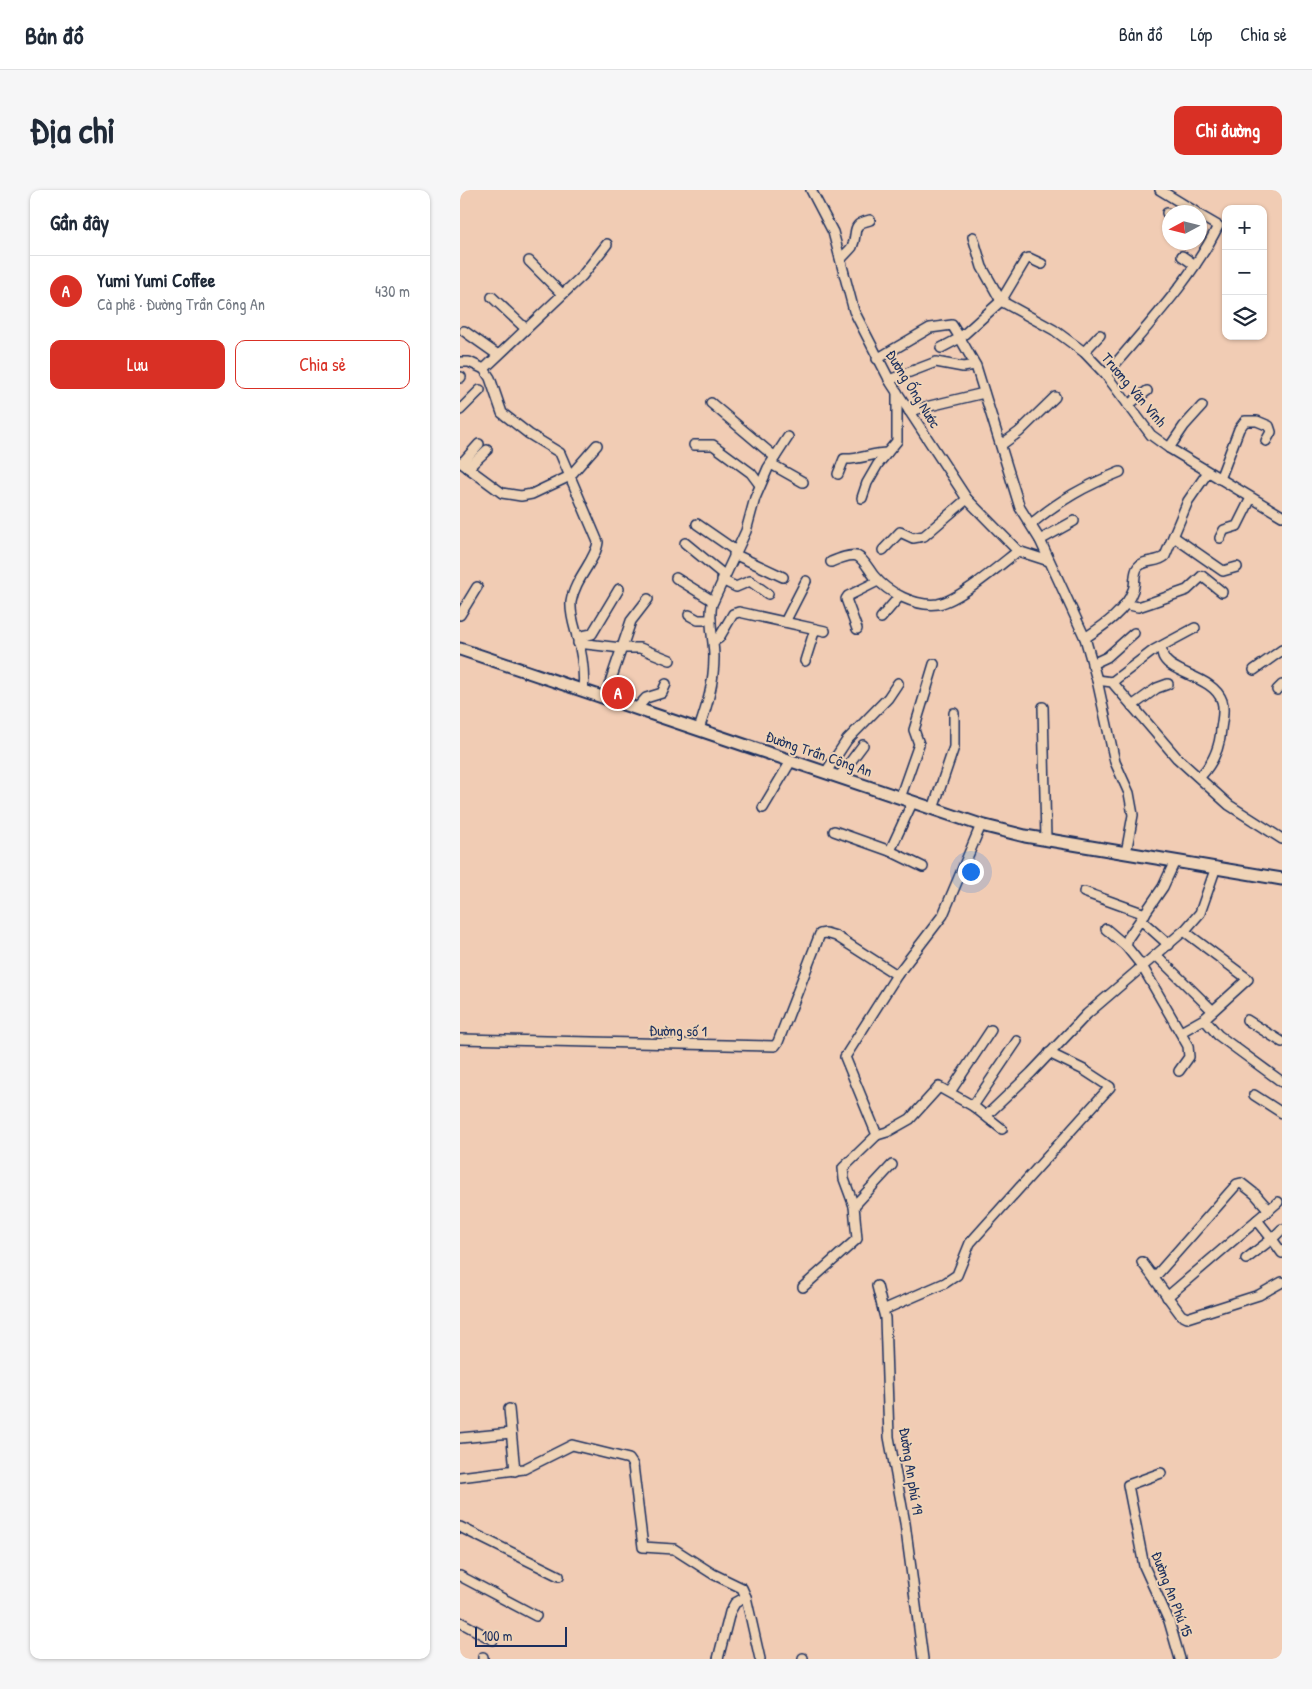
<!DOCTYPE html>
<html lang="vi">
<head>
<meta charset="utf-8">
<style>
  :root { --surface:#fff; --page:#f6f6f7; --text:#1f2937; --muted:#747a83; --line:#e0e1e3; --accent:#d93025 }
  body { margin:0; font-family:"Patrick Hand",sans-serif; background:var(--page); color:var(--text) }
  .controls { position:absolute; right:15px; top:15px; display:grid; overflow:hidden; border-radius:10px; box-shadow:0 1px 4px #0004 }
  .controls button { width:45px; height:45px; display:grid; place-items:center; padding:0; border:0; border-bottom:1px solid var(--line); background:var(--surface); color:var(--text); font:25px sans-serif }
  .compass { position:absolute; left:702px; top:15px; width:45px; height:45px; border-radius:50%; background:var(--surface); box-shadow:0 1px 4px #0004; rotate:263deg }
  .scale { position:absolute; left:15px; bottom:12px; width:92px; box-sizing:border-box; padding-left:5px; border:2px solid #1b2f5e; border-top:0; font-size:14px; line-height:18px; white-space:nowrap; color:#1b2f5e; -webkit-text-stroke:4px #efd3b6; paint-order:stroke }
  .you { position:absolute; left:510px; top:681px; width:18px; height:18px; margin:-12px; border:4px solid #fff; border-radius:50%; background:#1a73e8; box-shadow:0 0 0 8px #1a73e833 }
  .badge { display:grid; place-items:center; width:32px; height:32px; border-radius:50%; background:var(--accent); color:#fff; font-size:16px; font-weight:700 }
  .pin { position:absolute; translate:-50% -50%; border:2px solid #fff; box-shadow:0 1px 5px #0006 }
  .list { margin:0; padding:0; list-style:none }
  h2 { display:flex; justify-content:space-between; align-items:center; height:65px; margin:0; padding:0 20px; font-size:21px }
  h2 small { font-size:16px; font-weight:400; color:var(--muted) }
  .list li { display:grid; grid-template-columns:32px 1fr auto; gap:15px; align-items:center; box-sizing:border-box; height:70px; padding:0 20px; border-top:1px solid var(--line) }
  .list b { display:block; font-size:19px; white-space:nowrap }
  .list p { margin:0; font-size:16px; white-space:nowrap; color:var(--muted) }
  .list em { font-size:16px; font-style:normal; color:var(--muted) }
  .actions { display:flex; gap:10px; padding:15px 20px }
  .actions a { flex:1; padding:11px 0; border:1px solid var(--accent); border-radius:10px; text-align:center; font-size:18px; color:var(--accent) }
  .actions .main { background:var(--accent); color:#fff }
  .icon { flex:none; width:28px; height:28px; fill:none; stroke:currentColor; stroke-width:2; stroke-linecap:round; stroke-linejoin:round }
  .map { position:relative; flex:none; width:822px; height:1469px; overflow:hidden; border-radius:10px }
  header { display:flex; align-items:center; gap:30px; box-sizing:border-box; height:70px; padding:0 25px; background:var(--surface); border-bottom:1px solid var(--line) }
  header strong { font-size:24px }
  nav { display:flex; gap:28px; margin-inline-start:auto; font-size:18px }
  .intro { display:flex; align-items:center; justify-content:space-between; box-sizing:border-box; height:120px; padding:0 30px }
  h1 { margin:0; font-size:35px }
  .button { padding:12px 22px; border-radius:10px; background:var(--accent); color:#fff; font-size:18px; font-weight:700 }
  main { display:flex; gap:30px; padding:0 30px }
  aside { flex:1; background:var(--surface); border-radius:10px; box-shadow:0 1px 4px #0004 }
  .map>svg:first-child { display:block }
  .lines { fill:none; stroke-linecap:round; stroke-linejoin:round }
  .minor-casing { stroke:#1b2f5e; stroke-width:12 }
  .major-casing { stroke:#1b2f5e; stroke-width:15 }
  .minor { stroke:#efd3b6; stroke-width:9 }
  .major { stroke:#efd3b6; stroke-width:11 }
  .labels { text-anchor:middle; stroke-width:4; stroke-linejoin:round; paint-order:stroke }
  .street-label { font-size:15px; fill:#1b2f5e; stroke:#efd3b6 }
</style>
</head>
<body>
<header>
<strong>Bản đồ</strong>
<nav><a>Bản đồ</a><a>Lớp</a><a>Chia sẻ</a></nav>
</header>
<div class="intro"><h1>Địa chỉ</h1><a class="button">Chỉ đường</a></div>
<main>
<aside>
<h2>Gần đây<small></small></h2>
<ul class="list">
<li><span class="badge">A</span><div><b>Yumi Yumi Coffee</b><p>Cà phê · Đường Trần Công An</p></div><em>430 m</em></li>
</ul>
<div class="actions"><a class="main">Lưu</a><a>Chia sẻ</a></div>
</aside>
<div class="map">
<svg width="822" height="1469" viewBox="0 0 822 1469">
  <rect width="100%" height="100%" fill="#f1ccb4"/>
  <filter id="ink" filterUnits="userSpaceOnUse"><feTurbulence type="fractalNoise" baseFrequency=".02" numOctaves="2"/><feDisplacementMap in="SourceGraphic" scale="10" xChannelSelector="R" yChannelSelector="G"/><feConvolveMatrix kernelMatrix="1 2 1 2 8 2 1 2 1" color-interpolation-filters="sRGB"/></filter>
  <g filter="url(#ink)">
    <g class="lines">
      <defs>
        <g id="minor">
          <polyline points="351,0 373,42 394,121 431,193 507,309 558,361 589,371"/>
          <polyline points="700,0 736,22"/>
          <polyline points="707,23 709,25"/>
          <polyline points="513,47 522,77 541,111 594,140 624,162 646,185 691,245 709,258 822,326"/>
          <polyline points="722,66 735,75"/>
          <path d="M381 69C384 65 389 61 392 57 399 42 389 35 410 30"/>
          <polyline points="69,71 102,104"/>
          <polyline points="582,74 569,68 566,69 541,111 500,148 516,176 560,318 580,350 625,448 637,490 655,572 669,603 673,625 666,663"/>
          <polyline points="32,107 66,139"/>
          <polyline points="4,141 38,165"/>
          <polyline points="624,162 640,145"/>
          <polyline points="417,169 470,138 492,135 500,148 481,158"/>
          <path d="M0 172H9L24 179 30 188 42 223 69 244 100 263 138 352C136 370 115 388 111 412 110 424 114 435 117 446 122 464 125 481 123 500"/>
          <polyline points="24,179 122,86 147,54"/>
          <path d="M646 185C685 138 731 91 758 36L739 25"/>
          <polyline points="0,188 1,187"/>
          <polyline points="429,190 476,172 503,177 515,175"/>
          <polyline points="251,213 315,267"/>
          <polyline points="668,215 687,201"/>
          <polyline points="0,220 20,200"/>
          <polyline points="449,221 524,203"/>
          <polyline points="234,255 253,255 291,283 300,295"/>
          <polyline points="541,255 559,242 595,207"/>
          <polyline points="709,258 724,236 742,216"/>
          <polyline points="0,272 42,303 61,306 72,304 110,286 137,255"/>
          <polyline points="2,273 19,254"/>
          <polyline points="311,274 343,292"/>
          <polyline points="8,278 27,260"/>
          <path d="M378 284 384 269C399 270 412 263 427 263"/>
          <polyline points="760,289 779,239 785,231 797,231 809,236 811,242 806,251"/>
          <polyline points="402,308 407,293 418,274 437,251 437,202"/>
          <polyline points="237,334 276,361"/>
          <path d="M571 334C600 310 625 296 660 282"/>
          <polyline points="714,347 763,381 777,377"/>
          <polyline points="760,348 764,340 777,336 791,308"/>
          <polyline points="580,350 614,331"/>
          <polyline points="225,353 264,385"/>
          <polyline points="423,360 440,342 453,348 464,346 507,309"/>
          <polyline points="274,364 323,387"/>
          <path d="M371 372C378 369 389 364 397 366 404 369 409 380 414 386 428 403 456 417 478 414 500 410 540 375 558 361"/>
          <polyline points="216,388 253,411"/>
          <polyline points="262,390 276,397 290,391 308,404"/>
          <polyline points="665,414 678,417 690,413 727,400 742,386 762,402"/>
          <polyline points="0,425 17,397"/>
          <polyline points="229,425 238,430 251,430"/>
          <polyline points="421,428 438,408"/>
          <polyline points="325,432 346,391"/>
          <polyline points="397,439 386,409 388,406 418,391"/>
          <polyline points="117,447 132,444 159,399"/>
          <path d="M625 448C643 436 666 421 673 400 676 393 673 383 678 377 684 369 698 373 705 366L728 311 748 282"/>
          <polyline points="254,451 259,448 273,424 279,422 365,441"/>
          <polyline points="118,453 161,458 180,458 210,470"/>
          <path d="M701 457C702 460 702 465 704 468 713 484 754 487 762 511 765 520 762 530 761 539 760 558 753 573 740 587"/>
          <polyline points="345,471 355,439"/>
          <polyline points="632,474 647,467 674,443"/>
          <polyline points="794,480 822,460"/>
          <polyline points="637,490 652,492 717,568 769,615 822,649"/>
          <polyline points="652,492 694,460 735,438"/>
          <polyline points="817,500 822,495"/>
          <polyline points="145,507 171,431 188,409"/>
          <polyline points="672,516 697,498 708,494"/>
          <polyline points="583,517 586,650"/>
          <polyline points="177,518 186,508 202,503 206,494"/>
          <path d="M239 539C247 516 254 493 254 467 254 450 248 431 252 414L286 341 295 308 308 278 328 247"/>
          <polyline points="366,582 387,550 428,508 438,493"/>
          <polyline points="379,587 403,555"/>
          <polyline points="440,608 459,554 454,540 474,474"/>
          <polyline points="303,618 331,571"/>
          <polyline points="473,619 494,557 494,523"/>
          <polyline points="374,641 430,661 452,613"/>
          <polyline points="430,661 463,677"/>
          <polyline points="715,671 703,697 668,748 666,756 682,776 728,856 729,867 719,881"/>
          <polyline points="624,702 685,724"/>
          <polyline points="681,730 709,755"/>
          <polyline points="646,739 666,756"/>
          <polyline points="697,766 752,820"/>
          <polyline points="744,829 758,845 822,892"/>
          <polyline points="787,830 822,852"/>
          <polyline points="721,842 744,829 788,789 724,741"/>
          <polyline points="0,849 315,856 318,852 360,744 366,743 376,746 437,785 483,725 521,635"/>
          <polyline points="490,902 531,840"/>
          <polyline points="794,905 822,923"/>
          <polyline points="513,916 542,939"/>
          <polyline points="527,925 571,883 627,824 726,739 740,723 756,677"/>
          <polyline points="417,945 427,942 450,929 479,897 513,916 557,851"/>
          <polyline points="394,1016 432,975"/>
          <polyline points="822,1039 812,1049 822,1063"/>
          <polyline points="786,1069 812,1049 797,1030"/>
          <polyline points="682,1072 721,1125 727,1128 799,1105 822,1092"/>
          <polyline points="694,1088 777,994 781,993 795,1004 809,1020"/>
          <polyline points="417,1096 425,1128 429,1247 445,1333 463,1469"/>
          <polyline points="343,1097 397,1049 394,1016 384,989 383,978 417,945 385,867 437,785"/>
          <polyline points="707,1107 818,1012"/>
          <polyline points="423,1120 485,1093 497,1085 510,1053 650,897 624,880 589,863"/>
          <polyline points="49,1219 55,1281"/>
          <polyline points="0,1248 51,1243"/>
          <polyline points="701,1283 668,1295 684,1376 709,1431 720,1469"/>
          <polyline points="0,1287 64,1279 112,1255 169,1269 173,1275 183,1357 214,1359 253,1384 282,1398 286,1407 300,1469"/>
          <polyline points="0,1337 99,1386"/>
          <polyline points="0,1386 76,1426"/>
          <polyline points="0,1432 33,1450"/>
          <polyline points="343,1468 343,1469"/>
          <polyline points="23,1469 23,1467"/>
          <polyline points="258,1469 270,1422 275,1413 286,1407"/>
        </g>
        <polyline id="major" points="0,459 521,635 565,646 822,689"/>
      </defs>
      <!-- minor casing -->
      <use href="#minor" class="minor-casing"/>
      <!-- major casing -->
      <use href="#major" class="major-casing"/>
      <!-- minor -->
      <use href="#minor" class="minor"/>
      <!-- major -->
      <use href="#major" class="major"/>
    </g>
  </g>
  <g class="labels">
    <!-- street labels -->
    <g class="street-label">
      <text transform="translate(453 199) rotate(58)" y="5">Đường Ống Nước</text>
      <text transform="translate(674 200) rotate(50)" y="5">Trương Văn Vĩnh</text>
      <text transform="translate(359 564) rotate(19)" y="5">Đường Trần Công An</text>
      <text transform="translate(218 841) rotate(1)" y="5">Đường số 1</text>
      <text transform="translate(451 1281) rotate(81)" y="5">Đường An phú 19</text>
      <text transform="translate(712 1404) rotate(69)" y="5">Đường An Phú 15</text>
    </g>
  </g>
</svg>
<div class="controls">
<button>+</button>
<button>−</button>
<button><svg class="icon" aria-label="layers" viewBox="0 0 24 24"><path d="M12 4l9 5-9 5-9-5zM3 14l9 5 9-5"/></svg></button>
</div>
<svg class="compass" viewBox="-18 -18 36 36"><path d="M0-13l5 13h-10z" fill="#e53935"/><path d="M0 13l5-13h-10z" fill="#747a83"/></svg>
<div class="scale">100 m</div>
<div class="you"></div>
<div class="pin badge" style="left:158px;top:503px">A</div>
</div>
</main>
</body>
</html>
